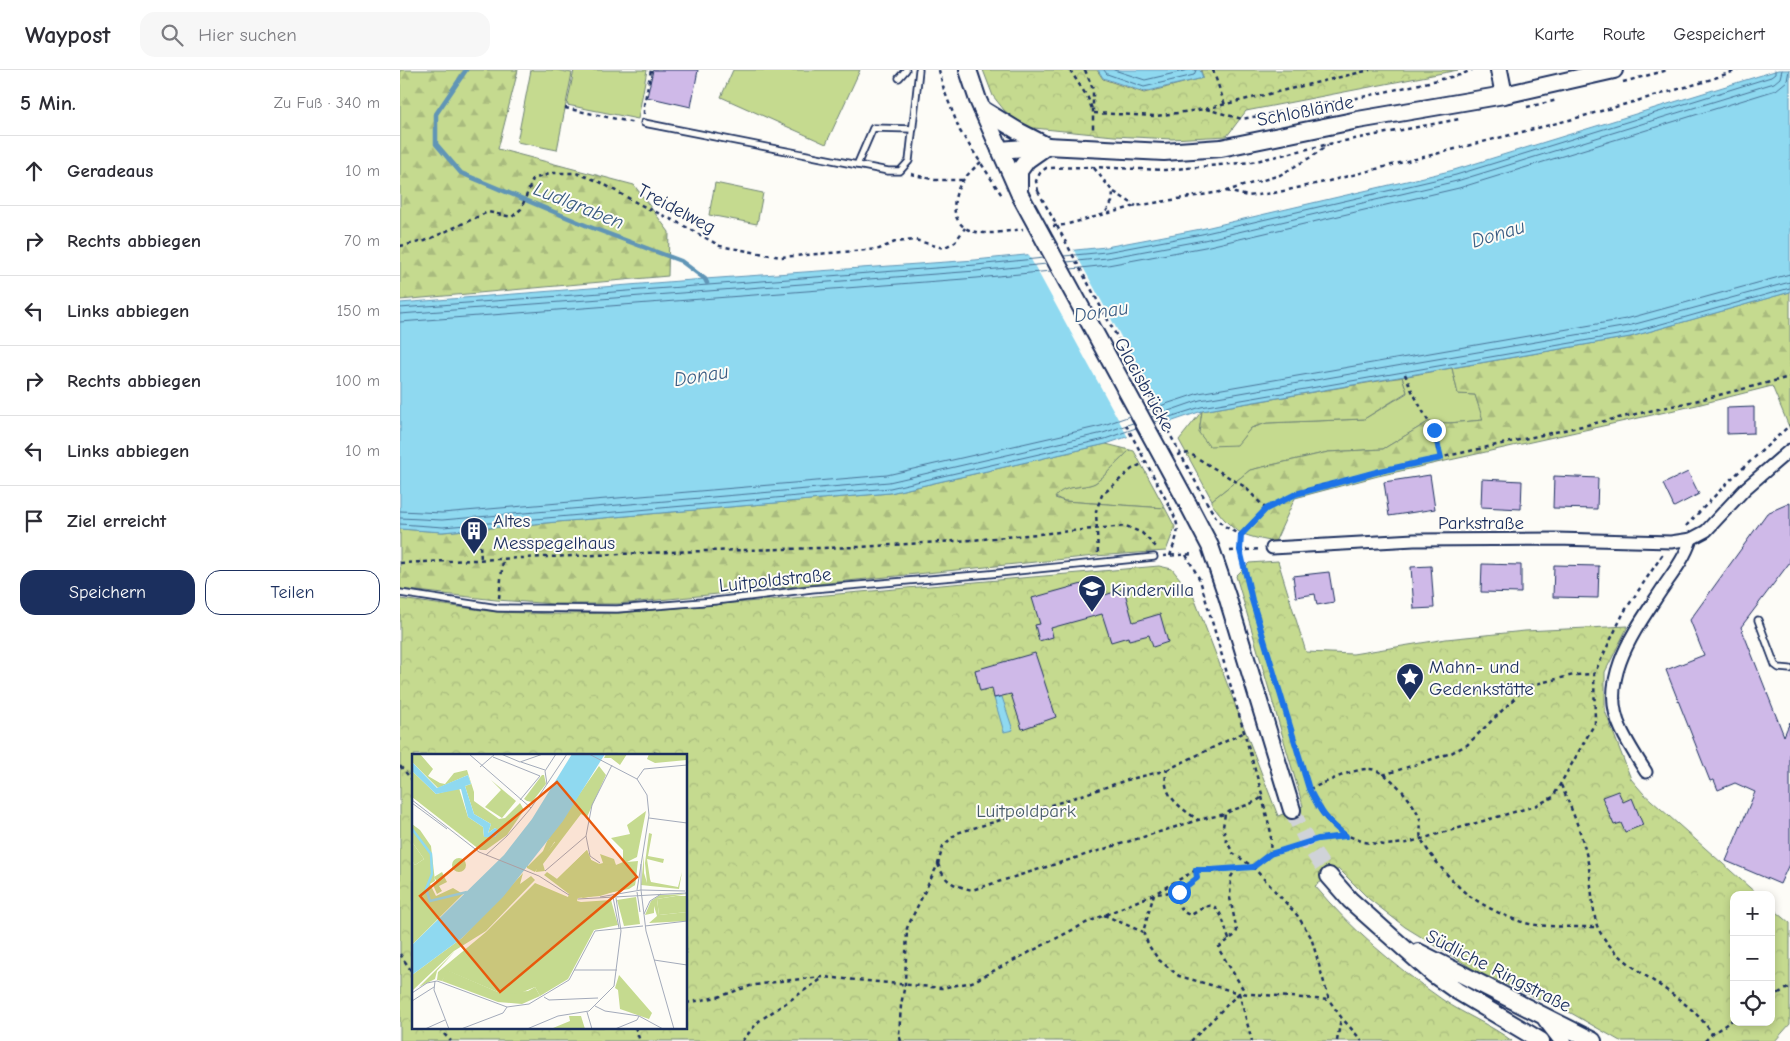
<!DOCTYPE html>
<html lang="de">
<head>
<meta charset="utf-8">
<style>
  :root { --surface:#fff; --page:#f7f7f7; --text:#2b2b33; --muted:#7c7c81; --line:#e1e1e2; --accent:#1b2f5e }
  body { margin:0; font-family:"Comic Neue",sans-serif; background:var(--page); color:var(--text) }
  .controls { position:absolute; right:15px; bottom:15px; display:grid; overflow:hidden; border-radius:10px; box-shadow:0 2px 8px #0003 }
  .controls button { width:45px; height:45px; display:grid; place-items:center; padding:0; border:0; border-bottom:1px solid var(--line); background:var(--surface); color:var(--text); font:25px sans-serif }
  .stop { position:absolute; width:15px; height:15px; margin:-11px; border:4px solid #1a73e8; border-radius:50%; background:#fff }
  .stop.end { background:#1a73e8; border-color:#fff; box-shadow:0 1px 5px #0008 }
  .list { margin:0; padding:0; list-style:none }
  h2 { display:flex; justify-content:space-between; align-items:center; height:65px; margin:0; padding:0 20px; font-size:21px }
  h2 small { font-size:16px; font-weight:400; color:var(--muted) }
  .list li { display:grid; grid-template-columns:32px 1fr auto; gap:15px; align-items:center; box-sizing:border-box; height:70px; padding:0 20px; border-top:1px solid var(--line) }
  .list b { display:block; font-size:19px; white-space:nowrap }
  .list em { font-size:16px; font-style:normal; color:var(--muted) }
  .actions { display:flex; gap:10px; padding:15px 20px }
  .actions a { flex:1; padding:11px 0; border:1px solid var(--accent); border-radius:15px; text-align:center; font-size:18px; color:var(--accent) }
  .actions .main { background:var(--accent); color:#fff }
  .icon { flex:none; width:28px; height:28px; fill:none; stroke:currentColor; stroke-width:2; stroke-linecap:round; stroke-linejoin:round }
  .map { position:relative; flex:none; width:1390px; height:971px; overflow:hidden }
  header { display:flex; align-items:center; gap:30px; box-sizing:border-box; height:70px; padding:0 25px; background:var(--surface); border-bottom:1px solid var(--line) }
  header strong { font-size:24px }
  nav { display:flex; gap:28px; margin-inline-start:auto; font-size:18px }
  .search { width:350px; height:45px; background:var(--page); display:flex; align-items:center; gap:12px; box-sizing:border-box; padding:0 18px; border-radius:15px; color:var(--muted); font-size:19px }
  main { display:flex }
  aside { flex:1; background:var(--surface) }
  .map>svg:first-child { display:block }
  .green { fill:#c5da8f; stroke:#708476 }
  .forest { fill:url(#forest-firs); stroke:#708476 }
  .park { fill:url(#park-crowns); stroke:#708476; fill-rule:evenodd }
  .water { fill:#8fd9f0; stroke:#6195b6 }
  .pier { fill:#fdfcf7 }
  .lines { fill:none; stroke-linecap:round; stroke-linejoin:round }
  .shore { stroke:#497398; stroke-width:1 }
  .stream { stroke:#6195b6; stroke-width:4.5 }
  .building { fill:#cfb9e8; stroke:#1b2f5e }
  .secondary-tunnel { stroke:#d0d3d8; stroke-width:16; stroke-dasharray:16 8; stroke-linecap:butt }
  .lane-casing { stroke:#1b2f5e; stroke-width:9 }
  .street-casing { stroke:#1b2f5e; stroke-width:15 }
  .secondary-casing { stroke:#1b2f5e; stroke-width:20 }
  .path { stroke:#1b2f5e; stroke-width:2.5; stroke-dasharray:4 4; stroke-linecap:butt }
  .lane { stroke:#fdfcf7; stroke-width:5.5 }
  .street { stroke:#fdfcf7; stroke-width:11 }
  .secondary { stroke:#fdfcf7; stroke-width:16 }
  .secondary-bridge-casing { stroke:#1b2f5e; stroke-width:20; stroke-linecap:butt }
  .path-bridge { stroke:#1b2f5e; stroke-width:2.5; stroke-dasharray:4 4; stroke-linecap:butt }
  .secondary-bridge { stroke:#fdfcf7; stroke-width:16 }
  .route { stroke:#1a73e8; stroke-width:6 }
  .labels { text-anchor:middle; stroke-width:4; stroke-linejoin:round; paint-order:stroke }
  .street-label { font-size:19px; fill:#1b2f5e; stroke:#fdfcf7 }
  .poi-label { font-size:19px; fill:#1b2f5e; stroke:#fdfcf7; text-anchor:start }
  .park-label { font-size:19px; fill:#465a6a; stroke:#fdfcf7 }
  .water-label { font-size:20px; font-style:italic; fill:#385a82; stroke:#fdfcf7 }
  .inset-river { fill:none; stroke:#8fd9f0; stroke-width:2.5 }
  .inset-road { fill:none; stroke:#a3aaba; stroke-width:1 }
  .view { fill:#e8590c; fill-opacity:0.15; stroke:#e8590c; stroke-width:2.5 }
  .inset-edge { fill:none; stroke:#1b2f5e; stroke-width:2.5 }
</style>
</head>
<body>
<header>
<strong>Waypost</strong>
<div class="search"><svg class="icon" aria-label="search" viewBox="0 0 24 24"><circle cx="10" cy="10" r="6"/><path d="M15 15l6 6"/></svg>Hier suchen</div>
<nav><a>Karte</a><a>Route</a><a>Gespeichert</a></nav>
</header>
<main>
<aside>
<h2>5 Min.<small>Zu Fuß · 340 m</small></h2>
<ul class="list">
<li><svg class="icon" aria-label="ahead" viewBox="0 0 24 24"><path d="M12 20V5M6 11l6-6 6 6"/></svg><div><b>Geradeaus</b></div><em>10 m</em></li>
<li><svg class="icon" aria-label="right" viewBox="0 0 24 24"><path d="M7 20v-9h11M14 6l5 5-5 5"/></svg><div><b>Rechts abbiegen</b></div><em>70 m</em></li>
<li><svg class="icon" aria-label="left" viewBox="0 0 24 24"><path d="M17 20v-9H6M10 6l-5 5 5 5"/></svg><div><b>Links abbiegen</b></div><em>150 m</em></li>
<li><svg class="icon" aria-label="right" viewBox="0 0 24 24"><path d="M7 20v-9h11M14 6l5 5-5 5"/></svg><div><b>Rechts abbiegen</b></div><em>100 m</em></li>
<li><svg class="icon" aria-label="left" viewBox="0 0 24 24"><path d="M17 20v-9H6M10 6l-5 5 5 5"/></svg><div><b>Links abbiegen</b></div><em>10 m</em></li>
<li><svg class="icon" aria-label="arrive" viewBox="0 0 24 24"><path d="M6 21V4h12l-3 4 3 4H6"/></svg><div><b>Ziel erreicht</b></div></li>
</ul>
<div class="actions"><a class="main">Speichern</a><a>Teilen</a></div>
</aside>
<div class="map">
<svg width="1390" height="971" viewBox="0 0 1390 971">
  <defs>
    <pattern id="forest-firs" width="22" height="20" patternUnits="userSpaceOnUse" patternTransform="scale(1.25)"><rect width="22" height="20" fill="#c5da8f"/><path d="M5 1l3.5 6h-7zM16 11l3.5 6h-7z" fill="#a9bb7e"/></pattern>
    <pattern id="park-crowns" width="20" height="18" patternUnits="userSpaceOnUse" patternTransform="scale(1.25)"><rect width="20" height="18" fill="#c5da8f"/><path d="M2 6a3 3 0 1 1 6 0M12 15a3 3 0 1 1 6 0" fill="none" stroke="#a9bb7e"/></pattern>
  </defs>
  <rect width="100%" height="100%" fill="#fdfcf7"/>
  <filter id="ink" filterUnits="userSpaceOnUse"><feTurbulence type="fractalNoise" baseFrequency=".02" numOctaves="2"/><feDisplacementMap in="SourceGraphic" scale="10" xChannelSelector="R" yChannelSelector="G"/><feConvolveMatrix kernelMatrix="1 2 1 2 8 2 1 2 1" color-interpolation-filters="sRGB"/></filter>
  <g filter="url(#ink)">
    <!-- green -->
    <g class="green">
      <polygon points="131,0 156,0 172,3 157,80 117,72"/>
      <polygon points="174,0 247,0 238,49 167,35"/>
      <polygon points="333,0 460,0 426,74 321,27"/>
      <polygon points="315,113 363,123 357,154 309,145"/>
      <polygon points="1052,298 1058,324 1075,325 1084,350 1049,353 1028,352 983,379 928,382 850,400 812,430 779,370 802,341 799,363 836,375 851,358 867,353 964,349 1007,323 1002,307"/>
      <path d="M730 380 734 381 765 438 664 431 655 427C662 414 682 419 695 413 702 409 722 387 730 380Z"/>
    </g>
    <!-- forest -->
    <g class="forest">
      <polygon points="0,0 118,0 98,79 234,115 269,162 268,206 0,230"/>
      <path d="M1390 222V359L1372 316 1297 335 978 406 895 428 875 472C839 465 834 463 812 434V430L850 400 928 382 983 379 1028 352 1049 353 1083 350 1075 325 1058 324 1052 298 1230 267Z"/>
      <polygon points="1002,307 1007,322 964,349 867,353 851,358 837,375 809,376 799,363 802,341"/>
      <path d="M706 374 730 380C722 387 702 409 695 413 683 419 662 414 655 428L664 431 765 438 775 457 766 481 695 486 219 534H155L96 530 0 519V459L43 462 490 423Z"/>
    </g>
    <!-- park -->
    <g class="park">
      <polygon points="583,0 697,0 703,9 744,23 803,8 801,0 1058,0 846,41 827,66 772,69 714,66 624,57 604,40 593,26"/>
      <path d="M878 491 906 582 953 584 1046 569 1125 561 1228 556 1205 602V641L1231 709 1243 723 1358 825H1334V952H1371V837L1390 853V954L1375 971H1220L1171 943 1078 902 1005 857 969 829 939 799 915 816C951 859 997 898 1043 930 1065 945 1091 955 1112 971H0V529L96 542 156 544 220 543 759 496 772 499 793 525 878 746 903 736 836 506 849 493ZM14 685H286V957H14Z"/>
    </g>
    <!-- water -->
    <g class="water">
      <polygon points="698,0 800,0 803,8 744,22 703,8"/>
      <polygon points="1378,0 1390,0 1390,222 1230,267 802,341 706,374 490,423 42,462 0,459 0,233 305,209 575,190 706,177 801,159 1054,100"/>
      <polygon points="602,627 613,660 604,662 594,628"/>
    </g>
    <!-- pier -->
    <polygon class="pier" points="672,177 769,355 729,369 627,182"/>
    <g class="lines">
      <!-- shore -->
      <g class="shore">
        <polyline points="704,0 707,4 744,17 794,5 796,0"/>
        <polyline points="714,0 745,10 788,0"/>
        <polyline points="664,186 706,182 802,164 1056,105 1371,7 1375,4 1375,0"/>
        <polyline points="667,192 707,188 804,170 1057,111 1374,13 1380,8 1382,0"/>
        <polyline points="671,199 708,195 805,177 1059,118 1376,20 1387,11 1389,0"/>
        <polyline points="0,238 576,195 644,188"/>
        <polyline points="0,244 576,201 647,194"/>
        <polyline points="0,252 577,208 651,201"/>
        <polyline points="748,340 799,323 1226,249 1390,204"/>
        <polyline points="751,347 800,330 1228,256 1390,212"/>
        <polyline points="754,352 801,337 1229,263 1390,218"/>
        <polyline points="0,441 42,443 487,405 701,356 730,346"/>
        <polyline points="0,448 42,450 489,412 703,363 733,353"/>
        <polyline points="0,454 43,457 490,418 705,369 736,358"/>
      </g>
      <!-- stream -->
      <polyline class="stream" points="66,0 36,44 36,74 61,103 190,157 281,191 305,209 307,213"/>
    </g>
    <!-- building -->
    <g class="building">
      <polygon points="253,0 298,0 291,37 247,27"/>
      <polygon points="1354,337 1354,363 1327,364 1327,338"/>
      <polygon points="1288,402 1299,424 1274,437 1263,414"/>
      <polygon points="1030,405 1035,439 989,446 984,412"/>
      <polygon points="1154,406 1198,408 1197,439 1153,438"/>
      <polygon points="1082,409 1122,411 1121,439 1081,437"/>
      <polygon points="1390,433 1390,492 1341,557 1384,666 1390,652 1390,792 1380,814 1326,791 1355,722 1335,713 1318,720 1314,710 1310,711 1266,600 1304,585 1290,550 1367,443"/>
      <polygon points="1082,494 1121,495 1121,523 1081,522"/>
      <polygon points="1154,495 1199,496 1198,528 1153,527"/>
      <polygon points="1031,496 1034,538 1014,539 1011,497"/>
      <polygon points="929,502 934,532 917,535 915,524 896,527 893,506"/>
      <polygon points="700,509 705,525 724,519 733,552 760,544 768,572 753,577 749,565 729,570 728,567 711,572 702,544 651,558 653,567 639,571 635,555 640,554 632,528"/>
      <polygon points="635,583 656,647 622,659 611,624 594,628 592,618 580,621 575,600"/>
      <polygon points="1218,721 1223,732 1232,728 1243,755 1225,762 1221,753 1214,755 1202,727"/>
    </g>
    <g class="lines">
      <!-- secondary-tunnel -->
      <polyline class="secondary-tunnel" points="892,740 908,774 929,806"/>
      <defs>
        <g id="lane">
          <polyline points="499,8 506,0"/>
          <polyline points="244,53 488,101 500,101 509,91 519,0"/>
          <polyline points="457,95 473,58 513,59"/>
          <polyline points="0,523 98,538 217,539 315,531 412,519 589,504 754,487"/>
          <polyline points="1358,550 1375,595 1379,598 1390,599"/>
        </g>
        <g id="street">
          <polyline points="872,478 1014,470 1156,469 1271,472 1291,469 1306,461 1346,418 1390,380"/>
          <path d="M1246 702C1237 688 1228 674 1221 659 1197 609 1236 559 1262 519 1273 503 1285 488 1291 469"/>
        </g>
        <g id="secondary">
          <polyline points="568,0 578,30 620,125"/>
          <polyline points="1099,0 1104,25"/>
          <polyline points="582,39 618,61 645,75"/>
          <polyline points="600,80 647,76 764,82 821,78 958,50 1104,25 1214,0"/>
          <polyline points="619,121 619,101 627,90 647,76"/>
          <polyline points="788,434 810,476 827,526 892,740"/>
          <polyline points="929,806 950,830 1033,904 1057,921 1141,971"/>
          <polyline points="1018,882 1193,971"/>
          <polyline points="1146,949 1163,971"/>
        </g>
      </defs>
      <!-- lane casing -->
      <use href="#lane" class="lane-casing"/>
      <!-- street casing -->
      <use href="#street" class="street-casing"/>
      <!-- secondary casing -->
      <use href="#secondary" class="secondary-casing"/>
      <!-- path -->
      <g class="path">
        <polyline points="539,0 544,20 560,61 603,127"/>
        <polyline points="670,0 688,28 692,39"/>
        <polyline points="685,0 693,19 693,62"/>
        <polyline points="813,0 825,35"/>
        <polyline points="1223,12 1268,0"/>
        <polyline points="1127,37 1158,30"/>
        <polyline points="165,38 235,53"/>
        <polyline points="806,39 842,49 962,27 1060,5 1072,0"/>
        <polyline points="694,43 756,46 805,39 970,0"/>
        <polyline points="244,44 244,35 251,0"/>
        <path d="M581 92C575 97 569 103 564 109 550 127 549 157 576 162 591 165 608 161 623 159"/>
        <polyline points="694,98 713,122 712,132 706,142"/>
        <polyline points="511,104 535,110 563,110"/>
        <polyline points="638,121 636,111 640,103 646,98 690,97 765,100 852,92 929,74 1060,49"/>
        <polyline points="826,121 848,126 874,123 929,111 1173,49 1300,13 1338,0"/>
        <polyline points="714,122 736,136"/>
        <polyline points="653,156 664,155 736,136 826,121 880,105 911,87 928,75"/>
        <polyline points="0,176 25,171 88,142 112,147 121,139 133,109 153,103 176,103 198,111 239,134 279,153 320,176 381,187 479,179 495,172 515,170 543,178 555,172 565,158"/>
        <polyline points="1005,304 1012,321 1033,360 1041,388"/>
        <polyline points="777,385 789,383 845,417 866,439"/>
        <path d="M806 431C818 452 820 455 841 465"/>
        <polyline points="1286,456 1330,410 1390,355"/>
        <polyline points="79,460 81,490"/>
        <path d="M841 465 840 480 852 530 909 719C926 713 953 698 970 699 988 700 1015 733 1020 749 1022 755 1019 762 1021 768 1026 782 1055 815 1067 824 1083 836 1116 853 1136 855 1156 857 1177 857 1197 857"/>
        <polyline points="841,465 866,439 896,424 917,417 980,401 1299,330 1390,307"/>
        <polyline points="830,481 861,479"/>
        <polyline points="698,483 696,441 702,425 732,399 748,391"/>
        <path d="M786 485 800 510 862 724V727C852 736 836 737 825 744L823 757 826 770 833 783 853 797 897 845 911 867 929 930 941 947 962 971"/>
        <polyline points="763,486 795,484"/>
        <path d="M770 486C778 462 782 461 770 437"/>
        <polyline points="0,493 269,482 458,477 572,470 726,456 742,463 757,478"/>
        <polyline points="99,528 103,490"/>
        <polyline points="1055,621 1095,621 1125,617"/>
        <polyline points="255,685 256,680"/>
        <polyline points="0,696 14,712"/>
        <polyline points="767,700 845,662"/>
        <polyline points="983,705 1051,683 1067,675 1127,616 1174,605 1193,604"/>
        <path d="M1161 715C1173 742 1184 768 1189 798 1191 811 1193 848 1198 858 1218 901 1286 920 1312 964"/>
        <polyline points="909,719 922,743 929,752 946,765 964,772 985,775 1007,773 1135,736 1153,727 1195,653 1194,604 1224,542 1263,484"/>
        <polyline points="862,727 871,763 870,784"/>
        <path d="M538 794C545 813 553 815 572 820L798 750 825 744"/>
        <polyline points="837,797 831,807 830,828 837,861 835,865 818,878 845,922"/>
        <polyline points="796,800 754,824 743,862 749,876 759,890 779,906 839,923 852,971"/>
        <polyline points="704,845 743,862"/>
        <path d="M829 869C825 860 821 832 808 836 801 837 797 843 790 845 779 841 776 833 779 822L797 808 796 800H811L853 797 870 784 919 769 946 765"/>
        <polyline points="0,884 14,905"/>
        <polyline points="1371,927 1390,917"/>
        <path d="M286 933 318 927 350 916 381 911 424 907 542 918 572 912 686 853 754 824C763 824 770 821 779 822"/>
        <polyline points="40,957 43,963 51,971"/>
        <polyline points="235,957 240,971"/>
        <polyline points="342,971 359,951 423,908"/>
        <path d="M501 971 499 965 501 935 505 914 507 858 538 794 543 776 557 763 661 732 727 710 767 700C760 725 780 737 798 750"/>
        <polyline points="791,971 839,923 929,930"/>
        <polyline points="937,971 941,948"/>
        <polyline points="1305,971 1312,964 1334,949"/>
      </g>
      <!-- lane -->
      <use href="#lane" class="lane"/>
      <!-- street -->
      <use href="#street" class="street"/>
      <!-- secondary -->
      <use href="#secondary" class="secondary"/>
      <defs>
        <polyline id="secondary-bridge" points="620,125 788,434"/>
      </defs>
      <!-- secondary-bridge casing -->
      <use href="#secondary-bridge" class="secondary-bridge-casing"/>
      <!-- path-bridge -->
      <g class="path-bridge">
        <polyline points="638,121 806,431"/>
        <polyline points="726,355 770,437"/>
      </g>
      <!-- secondary-bridge -->
      <use href="#secondary-bridge" class="secondary-bridge"/>
    </g>
  </g>
  <g class="lines" filter="url(#ink)">
    <!-- route -->
    <path class="route" d="M779 822 797 808 796 800H811L853 797 870 784 918 769 946 766C925 749 921 742 909 719L852 530 840 480 841 465 866 439 896 424 980 401 1041 388 1034 360"/>
  </g>
  <!-- icons -->
  <defs>
    <symbol id="building-pin" viewBox="-11 -11 22 30"><path d="M0 17L-7.5 6A9.5 9.5 0 1 1 7.5 6Z" fill="#1b2f5e" stroke="#fdfcf7"/><path d="M-4-6H4V6H1V3H-1V6H-4ZM-2.5-4.3h1.7v1.8h-1.7ZM.8-4.3h1.7v1.8H.8ZM-2.5-1h1.7V.8h-1.7ZM.8-1h1.7V.8H.8Z" fill="#fff"/></symbol>
    <symbol id="school-pin" viewBox="-11 -11 22 30"><path d="M0 17L-7.5 6A9.5 9.5 0 1 1 7.5 6Z" fill="#1b2f5e" stroke="#fdfcf7"/><path d="M0-5L7-2L0 1L-7-2ZM-4 1L0 2.5L4 1V4Q0 6-4 4Z" fill="#fff"/></symbol>
    <symbol id="sight-pin" viewBox="-11 -11 22 30"><path d="M0 17L-7.5 6A9.5 9.5 0 1 1 7.5 6Z" fill="#1b2f5e" stroke="#fdfcf7"/><path d="M0-6L1.8-2.2L6-1.7L2.9 1.2L3.7 5.4L0 3.3L-3.7 5.4L-2.9 1.2L-6-1.7L-1.8-2.2Z" fill="#fff"/></symbol>
  </defs>
  <g fill-rule="evenodd">
    <use href="#building-pin" x="58" y="445" width="32" height="43"/>
    <use href="#school-pin" x="676" y="503" width="32" height="43"/>
    <use href="#sight-pin" x="994" y="591" width="32" height="43"/>
  </g>
  <g class="labels">
    <!-- street labels -->
    <g class="street-label">
      <text transform="translate(905 40) rotate(-11)" y="7">Schloßlände</text>
      <text transform="translate(277 138) rotate(28)" y="7">Treidelweg</text>
      <text transform="translate(745 314) rotate(61)" y="7">Glacisbrücke</text>
      <text x="1081" y="459">Parkstraße</text>
      <text transform="translate(375 509) rotate(-6)" y="7">Luitpoldstraße</text>
      <text transform="translate(1099 900) rotate(27)" y="7">Südliche Ringstraße</text>
    </g>
    <!-- poi labels -->
    <g class="poi-label">
      <text x="93" y="457">Altes<tspan x="93" dy="22">Messpegelhaus</tspan></text>
      <text x="711" y="526">Kindervilla</text>
      <text x="1029" y="603">Mahn- und<tspan x="1029" dy="22">Gedenkstätte</tspan></text>
    </g>
    <!-- park labels -->
    <g class="park-label">
      <text x="626" y="747">Luitpoldpark</text>
    </g>
    <!-- water labels -->
    <g class="water-label">
      <text transform="translate(179 135) rotate(22)" y="7">Ludlgraben</text>
      <text transform="translate(1098 163) rotate(-17)" y="7">Donau</text>
      <text transform="translate(701 241) rotate(-9)" y="7">Donau</text>
      <text transform="translate(301 305) rotate(-9)" y="7">Donau</text>
    </g>
  </g>
  <!-- overview -->
  <g transform="translate(12 684)">
    <rect width="275" height="275" fill="#fdfcf7"/>
    <path d="M79 26 104 47 90 64 73 53 89 36ZM237 79 240 80 236 102 252 105 251 109 235 105 238 125 239 128 266 133 270 118 267 135 229 131 232 101V119L235 129 233 109ZM136 85 143 87 123 118 115 114V110L116 112 131 97ZM0 88 12 105 3 111 0 107ZM40 111a7 7 0 1 1 14 0a7 7 0 1 1-14 0ZM30 118 35 128 27 132 30 137 25 140 21 131 25 128 22 123ZM264 142H275V158L247 161 245 145ZM224 143 228 170 212 172 205 146ZM43 197 25 217 23 225 7 233ZM35 216 88 239 116 237 123 233 128 242 110 250 86 248 30 227ZM207 221 240 259 237 265 208 255 206 236 203 234ZM157 262H169L173 275 141 274 158 267Z" fill="#c5da8f"/>
    <path d="M187 12 194 21 175 63 169 60 131 110 133 117 124 118 125 111 143 88 136 85ZM234 57 225 103 215 108 226 107 223 131 217 135 171 144 135 118 145 125 175 96 179 106 187 110 191 109 188 100 202 105 204 111 211 108V96L199 84 218 80 215 71ZM0 70 8 76 19 92 23 127 18 130 24 142 41 134 51 140 0 191V107L3 111 12 105 0 88ZM111 119 108 130 119 122 123 126 74 177 42 197 0 237V221L50 184ZM275 140 245 145 247 161 275 158V167L237 169 245 162 242 152V159L233 161 239 147 248 141Z" fill="#c5da8f"/>
    <path d="M0 0H8L21 15 16 22 28 29 33 30 42 19 55 16 62 38V47L87 65 93 64 108 49 112 56 95 81 74 96H68L0 43V17L24 40 47 34 56 63 71 73 72 83H83L87 77 83 74 76 79 79 70 62 60 53 32 59 30 56 21 26 34 0 8ZM194 0H215L208 11 199 4H192ZM237 0H275V6L243 9 235 5ZM130 21H132L134 30 120 48 115 47 112 45ZM175 96 179 106 187 110 225 112 223 131 188 142 166 144 165 147 169 148 199 146 206 171 182 176 156 225 128 242 123 233 106 240 88 239 36 217 30 227 25 226 26 218 74 178 123 129 156 143 157 140 132 121 135 118 145 125Z" fill="#c5da8f"/>
    <path d="M160 0H193L151 67 91 143 50 184 0 221V191L92 101 120 65ZM0 8 25 34 56 21 59 30 53 32 62 60 79 70 76 79 83 74 88 77 83 83H72L71 73 56 63 49 35 24 40 0 17Z" fill="#8fd9f0"/>
    <path class="inset-river" d="M0 75 19 100 20 120 14 135 18 147 55 138"/>
    <path class="inset-road" d="M57 0 119 54M89 0 108 8 131 0M177 0 225 25 235 41 237 61 225 136M81 3 128 22 108 46M109 8 133 16M68 13 83 0M225 25 232 15 275 11M135 30 133 17 144 0M0 46 67 98 127 122 157 141M0 49 35 75M237 64 275 69M74 101 95 82 119 54 155 0M188 109 178 102 174 82 180 51 200 11M133 117 174 82M229 136V110M229 136 234 177 262 275M225 138 228 158M188 143 229 136 273 137M201 143 207 174M166 145 275 139M232 160 238 147 249 140M233 172 275 167M242 206 275 211M162 216H205M23 227 22 236 37 275M0 239 15 229 25 227 95 253 117 250 157 226 183 177 231 172M132 243 137 246 186 244M0 247 22 233M183 252 193 257 227 262 251 275M175 258 180 275M13 275 33 266M49 275 91 259 95 253M115 275 146 262 177 257 202 232 209 177 204 144M203 275 225 266 227 262"/>
    <path class="view" d="M145 28 225 123 88 238 8 142Z"/>
    <rect width="275" height="275" class="inset-edge"/>
  </g>
</svg>
<div class="controls">
<button>+</button>
<button>−</button>
<button><svg class="icon" aria-label="locate" viewBox="0 0 24 24"><circle cx="12" cy="12" r="6"/><path d="M12 2v4M12 18v4M2 12h4M18 12h4"/></svg></button>
</div>
<div class="stop" style="left:779px;top:822px"></div>
<div class="stop end" style="left:1034px;top:360px"></div>
</div>
</main>
</body>
</html>
